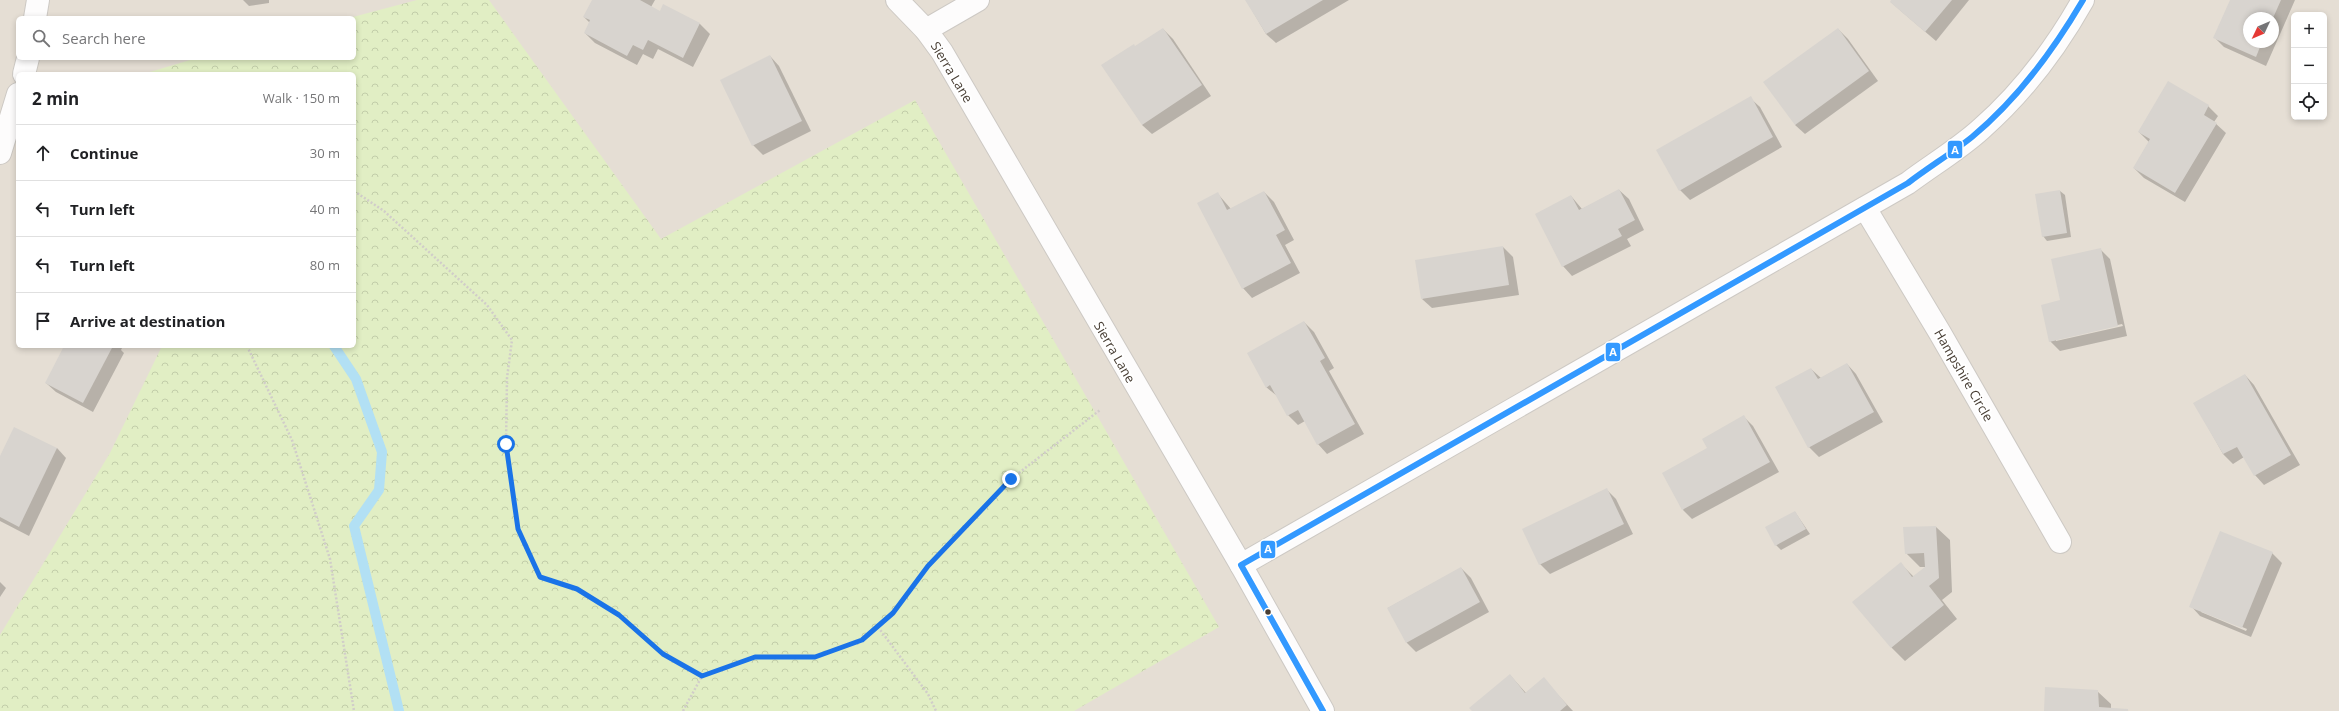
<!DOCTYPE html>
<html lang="en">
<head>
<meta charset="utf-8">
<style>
  :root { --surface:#fff; --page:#f2f2f2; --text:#202124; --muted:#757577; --line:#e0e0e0 }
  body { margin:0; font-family:"Open Sans",sans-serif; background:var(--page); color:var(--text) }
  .controls { position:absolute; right:12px; top:12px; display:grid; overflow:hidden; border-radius:6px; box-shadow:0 2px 6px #0003 }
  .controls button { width:36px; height:36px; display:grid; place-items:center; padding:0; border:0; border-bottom:1px solid var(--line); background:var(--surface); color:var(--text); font:20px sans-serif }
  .compass { position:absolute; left:2243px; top:12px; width:36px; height:36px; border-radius:50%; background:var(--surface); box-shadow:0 2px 6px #0003; rotate:226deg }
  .stop { position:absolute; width:12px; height:12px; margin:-9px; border:3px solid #1a73e8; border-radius:50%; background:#fff }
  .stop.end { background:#1a73e8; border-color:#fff; box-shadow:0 1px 4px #0008 }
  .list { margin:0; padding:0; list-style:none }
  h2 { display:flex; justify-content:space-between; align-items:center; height:52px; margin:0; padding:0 16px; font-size:17px }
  h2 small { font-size:13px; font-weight:400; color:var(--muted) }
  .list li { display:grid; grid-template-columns:26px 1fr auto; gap:12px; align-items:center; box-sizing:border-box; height:56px; padding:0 16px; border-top:1px solid var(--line) }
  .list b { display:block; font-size:15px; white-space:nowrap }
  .list em { font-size:13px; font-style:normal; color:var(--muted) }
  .icon { flex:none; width:22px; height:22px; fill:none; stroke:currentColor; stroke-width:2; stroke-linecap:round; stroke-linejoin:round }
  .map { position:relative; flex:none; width:2339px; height:711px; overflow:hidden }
  .search { position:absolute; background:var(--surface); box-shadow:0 2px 6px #0003; left:16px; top:16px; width:340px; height:44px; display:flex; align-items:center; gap:10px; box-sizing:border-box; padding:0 14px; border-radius:6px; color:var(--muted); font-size:15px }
  .panel { position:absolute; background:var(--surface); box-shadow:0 2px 6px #0003; left:16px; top:72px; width:340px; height:276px; border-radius:6px }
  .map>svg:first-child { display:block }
  .residential { fill:#e5ded4; fill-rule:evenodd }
  .forest { fill:url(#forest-crowns) }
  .shadow { fill:#0003; fill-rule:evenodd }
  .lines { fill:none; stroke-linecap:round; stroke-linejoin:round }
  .stream { stroke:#b2e0f4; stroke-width:10 }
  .building { fill:#d8d4cf }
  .minor-casing { stroke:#cdc9c4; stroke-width:24 }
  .path { stroke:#d1cdc9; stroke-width:2.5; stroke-dasharray:2 2; stroke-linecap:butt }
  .minor { stroke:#fdfcfc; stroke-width:22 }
  .bus-1-casing { stroke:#fff; stroke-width:9 }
  .bus-1 { stroke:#39f; stroke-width:6 }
  .route { stroke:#1a73e8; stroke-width:5 }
  .bus-dot { fill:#473d33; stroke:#fff; stroke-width:1.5 }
  .labels { text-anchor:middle; stroke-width:4; stroke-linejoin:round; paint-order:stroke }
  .street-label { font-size:13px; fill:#473d33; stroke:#fff }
  .line-badge { stroke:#fff; stroke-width:1.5 }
  .badge-label { font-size:11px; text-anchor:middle; font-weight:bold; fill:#fff }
</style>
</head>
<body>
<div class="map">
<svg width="2339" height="711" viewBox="0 0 2339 711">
  <defs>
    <pattern id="forest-crowns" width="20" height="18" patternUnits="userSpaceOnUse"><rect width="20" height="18" fill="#e1eec4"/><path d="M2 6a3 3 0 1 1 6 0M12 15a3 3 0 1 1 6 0" fill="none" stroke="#c2cda9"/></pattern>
  </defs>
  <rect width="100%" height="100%" fill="#f0ede8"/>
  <!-- residential -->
  <path class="residential" d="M0 0H2339V711H0ZM2294 15H2324V117H2294ZM18 18H354V58H18ZM2249 18H2273V42H2249ZM18 74H354V346H18Z"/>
  <!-- forest -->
  <polygon class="forest" points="417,0 489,0 661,239 915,100 1219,627 1074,711 0,711 0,635 110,453 162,346 354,346 354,74 143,74 197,58 354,58 354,18 349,18"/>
  <!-- shadow -->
  <g class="shadow">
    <polygon points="243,0 269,0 269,3 249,6"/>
    <polygon points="593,0 655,0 651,7 660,12 664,6 700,24 710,34 693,67 658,49 653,59 643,54 637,65 595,43 585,33 590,23 584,17"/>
    <polygon points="1246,0 1349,0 1276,43 1266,34"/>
    <polygon points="1892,0 1969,0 1936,41 1901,11 1891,2"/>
    <path d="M2231 0H2295L2266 66 2224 47 2215 38ZM2249 18H2273V42H2249Z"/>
    <polygon points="1163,29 1173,39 1211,96 1152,134 1142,125 1136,47"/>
    <polygon points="1838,29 1848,39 1878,81 1805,134 1795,125"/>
    <polygon points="770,56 779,66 811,131 763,155 753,145"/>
    <polygon points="1750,98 1760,107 1782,147 1690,200 1680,190"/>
    <polygon points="2208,106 2218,116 2214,122 2226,133 2185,202 2144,178 2134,168 2149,142 2139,132"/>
    <polygon points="1619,190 1629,199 1644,230 1627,239 1631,246 1572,276 1563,266 1571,196 1582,209"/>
    <polygon points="2060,191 2065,195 2071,237 2047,241 2043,236"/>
    <polygon points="1264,192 1274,202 1294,240 1285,245 1300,273 1252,298 1243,288 1218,194 1231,209"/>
    <polygon points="1503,247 1513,257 1519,295 1432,308 1422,299"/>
    <path d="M2100 249 2110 259 2127 336 2060 351 2050 341 2061 301ZM2122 324 2123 326 2056 341V339Z"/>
    <polygon points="1304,322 1314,332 1334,368 1329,371 1364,434 1327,454 1318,444 1305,421 1298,425 1288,415 1277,396 1266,387"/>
    <polygon points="65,346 123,346 121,350 124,353 93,412 56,392 46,383"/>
    <polygon points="1847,364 1856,374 1883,422 1819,457 1809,447 1811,369 1821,378"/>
    <polygon points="2245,375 2254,385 2300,465 2264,485 2255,475 2244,457 2233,464 2223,454 2195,404"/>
    <polygon points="1744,417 1753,426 1779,472 1692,519 1683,510 1709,448"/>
    <polygon points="57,448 66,458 29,536 0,521 0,459"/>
    <polygon points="1606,489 1616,499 1633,534 1550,574 1540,564"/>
    <polygon points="1795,512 1810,534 1781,550 1776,545"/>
    <polygon points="1936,527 1950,540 1952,592 1942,600 1957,619 1905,661 1891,647 1901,564 1914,577 1926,567 1920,567 1906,553"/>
    <path d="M2272 553 2282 563 2251 637 2200 616 2191 606ZM2201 610 2247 629 2246 631 2201 612Z"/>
    <polygon points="1461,568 1471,578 1489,612 1416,652 1407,643 1388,608"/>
    <polygon points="0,582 6,588 0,597"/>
    <polygon points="1510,675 1526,693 1543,679 1573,711 1473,711"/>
    <polygon points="2097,691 2111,704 2111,709 2129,711 2045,711"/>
  </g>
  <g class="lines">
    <!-- stream -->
    <polyline class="stream" points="334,346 356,379 382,452 379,490 354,526 399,711"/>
  </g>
  <!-- building -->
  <g class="building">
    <polygon points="592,0 640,0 660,11 663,4 700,23 683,58 648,40 643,50 633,45 627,56 584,33 590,20 583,17"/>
    <polygon points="1245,0 1323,0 1266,34"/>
    <polygon points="1891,0 1952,0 1925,32 1890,2"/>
    <polygon points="2230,0 2281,0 2273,18 2249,18 2249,42 2262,42 2256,57 2213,38"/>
    <polygon points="1163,28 1202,85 1142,125 1101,65 1134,44 1135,46"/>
    <polygon points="1838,28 1869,71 1795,125 1763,82"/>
    <polygon points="770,55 802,121 752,146 720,80"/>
    <polygon points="2168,81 2209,105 2204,115 2217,123 2175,193 2133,168 2150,139 2138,132"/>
    <polygon points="1751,96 1773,137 1679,191 1656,150"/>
    <polygon points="1619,189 1635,220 1618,229 1622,236 1562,267 1535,214 1571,195 1579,210"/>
    <polygon points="2060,190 2067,233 2042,237 2035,194"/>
    <polygon points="1264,191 1285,230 1276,235 1291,263 1242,289 1197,203 1218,192 1227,210"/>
    <polygon points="1503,246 1509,285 1421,299 1415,260"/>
    <polygon points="2101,248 2118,326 2049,342 2041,305 2060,300 2051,259"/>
    <polygon points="1304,321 1325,358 1320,361 1355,424 1317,445 1298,410 1287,416 1270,385 1266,388 1247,353"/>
    <polygon points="64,346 113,346 83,403 45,383"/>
    <polygon points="1847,363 1874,412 1808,448 1775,387 1811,368 1818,379"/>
    <polygon points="2245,374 2291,455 2254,476 2237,447 2223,454 2193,403"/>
    <polygon points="1744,415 1770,462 1682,510 1662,473 1707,448 1702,439"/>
    <polygon points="14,427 57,448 19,527 0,517 0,456"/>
    <polygon points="1607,488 1624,524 1539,565 1522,529"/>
    <polygon points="1795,511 1806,529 1775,546 1765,527"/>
    <polygon points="1936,526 1939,578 1929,586 1944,605 1891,648 1852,602 1901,562 1912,577 1925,567 1924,553 1905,554 1903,527"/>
    <polygon points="2220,531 2273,552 2242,628 2189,607"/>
    <polygon points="1461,567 1480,602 1406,643 1387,608"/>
    <polygon points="1510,674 1525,693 1544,677 1567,705 1560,711 1472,711 1469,708"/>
    <polygon points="2045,687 2098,690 2099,707 2128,709 2128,711 2044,711"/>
  </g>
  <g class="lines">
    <defs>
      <g id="minor">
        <polyline points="897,0 926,30 942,52 1241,565 1323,711"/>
        <polyline points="35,18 38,0"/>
        <polyline points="926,30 978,0"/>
        <polyline points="24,74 28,58"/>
        <polyline points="0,153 18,94"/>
        <polyline points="1865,208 1940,333 2060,542"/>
        <path d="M1241 565 1908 183C1932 165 1959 149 1981 129 2022 93 2056 48 2083 0"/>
      </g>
    </defs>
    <!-- minor casing -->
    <use href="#minor" class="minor-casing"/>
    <!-- path -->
    <g class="path">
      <polyline points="354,191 384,211 487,305 512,340 507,378 506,444 518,529 540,577 577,589 619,615 663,654 702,676"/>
      <polyline points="247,346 292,440 330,559 354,711"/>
      <polyline points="878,627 928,694 936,711"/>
      <polyline points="683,711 702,676 755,657 815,657 862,640 893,613 928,566 1011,479 1100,410"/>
    </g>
    <!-- minor -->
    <use href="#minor" class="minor"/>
    <defs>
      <path id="bus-1" d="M1323 711 1241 565 1908 183C1929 167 1952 153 1972 137 2018 99 2053 51 2083 0"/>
    </defs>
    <!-- bus-1 casing -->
    <use href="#bus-1" class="bus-1-casing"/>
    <!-- bus-1 -->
    <use href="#bus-1" class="bus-1"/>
  </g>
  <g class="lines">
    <!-- route -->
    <polyline class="route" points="506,444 518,529 540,577 577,589 619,615 663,654 702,676 755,657 815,657 862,640 893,613 928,566 1011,479"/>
  </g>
  <!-- markers -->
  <circle class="bus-dot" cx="1268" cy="612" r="3.5"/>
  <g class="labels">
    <!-- street labels -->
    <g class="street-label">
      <text transform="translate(952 72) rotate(59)" y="5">Sierra Lane</text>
      <text transform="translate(1115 352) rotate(60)" y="5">Sierra Lane</text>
      <text transform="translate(1964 375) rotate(60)" y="5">Hampshire Circle</text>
    </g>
  </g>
  <g class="line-badge">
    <rect x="1947" y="140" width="16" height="19" rx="4" fill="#39f"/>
    <rect x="1605" y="342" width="16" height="20" rx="4" fill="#39f"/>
    <rect x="1260" y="540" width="16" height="19" rx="4" fill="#39f"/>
  </g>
  <g class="badge-label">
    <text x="1955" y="154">A</text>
    <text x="1613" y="356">A</text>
    <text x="1268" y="553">A</text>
  </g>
</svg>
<div class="controls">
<button>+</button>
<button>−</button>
<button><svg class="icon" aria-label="locate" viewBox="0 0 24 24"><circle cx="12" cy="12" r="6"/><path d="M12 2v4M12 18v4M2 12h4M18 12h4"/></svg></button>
</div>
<svg class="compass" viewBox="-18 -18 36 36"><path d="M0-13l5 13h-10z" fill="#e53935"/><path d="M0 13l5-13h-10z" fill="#757577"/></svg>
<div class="stop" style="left:506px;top:444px"></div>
<div class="stop end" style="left:1011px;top:479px"></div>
<div class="search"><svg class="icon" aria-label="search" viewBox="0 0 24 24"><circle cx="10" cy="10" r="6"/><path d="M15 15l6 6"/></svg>Search here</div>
<section class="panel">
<h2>2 min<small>Walk · 150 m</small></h2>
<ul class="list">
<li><svg class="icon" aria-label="ahead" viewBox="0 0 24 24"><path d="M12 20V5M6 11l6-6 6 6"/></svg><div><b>Continue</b></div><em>30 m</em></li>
<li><svg class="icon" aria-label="left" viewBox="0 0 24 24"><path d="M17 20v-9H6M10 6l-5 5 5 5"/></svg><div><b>Turn left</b></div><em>40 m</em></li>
<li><svg class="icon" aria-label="left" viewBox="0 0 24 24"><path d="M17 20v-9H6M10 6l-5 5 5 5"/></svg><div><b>Turn left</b></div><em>80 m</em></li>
<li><svg class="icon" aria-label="arrive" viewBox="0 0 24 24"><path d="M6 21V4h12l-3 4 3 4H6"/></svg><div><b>Arrive at destination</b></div></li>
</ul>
</section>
</div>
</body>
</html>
